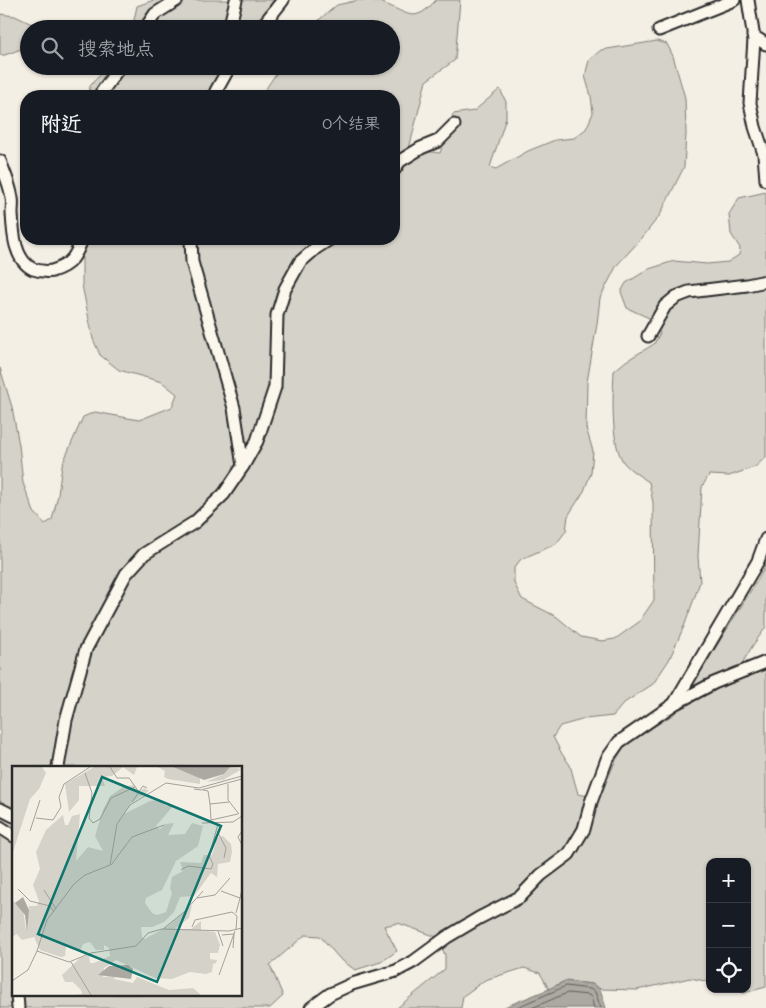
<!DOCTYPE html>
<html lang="zh">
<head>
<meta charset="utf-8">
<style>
  :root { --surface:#171b24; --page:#242831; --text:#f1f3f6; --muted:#9ea1a6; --line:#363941 }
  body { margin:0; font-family:Mali,"LXGW WenKai TC",sans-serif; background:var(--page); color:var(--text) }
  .controls { position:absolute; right:15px; bottom:15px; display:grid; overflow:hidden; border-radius:10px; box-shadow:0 1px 4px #0004 }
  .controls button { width:45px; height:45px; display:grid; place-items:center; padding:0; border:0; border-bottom:1px solid var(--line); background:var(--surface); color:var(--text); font:25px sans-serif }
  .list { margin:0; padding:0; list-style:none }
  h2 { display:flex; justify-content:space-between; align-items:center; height:65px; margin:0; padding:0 20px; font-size:21px }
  h2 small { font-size:16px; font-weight:400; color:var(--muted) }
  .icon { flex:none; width:28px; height:28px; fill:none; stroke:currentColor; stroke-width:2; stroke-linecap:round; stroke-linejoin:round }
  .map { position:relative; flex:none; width:766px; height:1008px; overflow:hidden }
  .search { position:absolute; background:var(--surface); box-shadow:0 1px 4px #0004; left:20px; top:20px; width:380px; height:55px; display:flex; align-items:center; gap:12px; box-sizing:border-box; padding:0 18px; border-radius:28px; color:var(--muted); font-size:19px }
  .panel { position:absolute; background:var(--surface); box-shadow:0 1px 4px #0004; left:20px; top:90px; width:380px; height:155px; border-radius:20px }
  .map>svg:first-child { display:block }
  .green { fill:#d5d2c9; stroke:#807e7a; fill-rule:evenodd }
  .water { fill:#aca9a2; stroke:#787772 }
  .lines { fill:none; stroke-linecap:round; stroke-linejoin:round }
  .shore { stroke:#5f5d5b; stroke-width:1 }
  .minor-casing { stroke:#2b2b2b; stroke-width:15 }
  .minor { stroke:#fbf7ec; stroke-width:11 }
  .inset-road { fill:none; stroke:#a3a19a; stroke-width:1 }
  .view { fill:#0f766e; fill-opacity:0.15; stroke:#0f766e; stroke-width:2.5 }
  .inset-edge { fill:none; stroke:#2b2b2b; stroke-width:2.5 }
</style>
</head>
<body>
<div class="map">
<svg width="766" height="1008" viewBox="0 0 766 1008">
  <rect width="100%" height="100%" fill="#f3efe4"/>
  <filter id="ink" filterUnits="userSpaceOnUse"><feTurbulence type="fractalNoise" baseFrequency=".02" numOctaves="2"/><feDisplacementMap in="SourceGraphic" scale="10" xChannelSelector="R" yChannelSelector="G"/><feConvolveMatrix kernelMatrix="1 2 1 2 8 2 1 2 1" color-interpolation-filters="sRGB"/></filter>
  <g filter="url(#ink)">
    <!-- green -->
    <g class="green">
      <polygon points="154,0 275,0 252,29 132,29 137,6"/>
      <path d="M359 0C367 0 375 0 383 3 408 13 414 25 436 0H460L455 60 426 81 409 149 440 153 453 114 474 111 500 89 506 102V118L490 167 496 169 528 151 555 140 574 138 586 129 593 113 591 96 585 76 589 60 601 50 657 41 667 44 673 56 685 98 686 134 684 167 660 215 642 238 617 265 600 298 597 324 587 382 586 428 593 451 591 473 584 491 568 516 566 531 556 544 521 559 514 568V583L522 599 557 617 581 637 602 641 615 639 639 622 654 600 653 503 649 482C640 476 631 471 624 463 610 444 613 394 614 371L626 361 654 344 660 333 649 318 627 308 621 292 626 283 649 269 674 261 707 264 728 262 739 255 740 248 731 234 729 214 739 198 766 192V457L755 467 729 476 709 475 702 487 698 556 700 582 685 624 669 660 653 684 624 703 613 716 585 719 560 726 553 737 562 754 570 765 578 794 599 798 616 760 626 744 674 714 698 676 763 571 766 561V627L753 645 743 662 746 678 766 669V987L744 993 734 989H747V862H710V982L690 978 637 990 600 989 592 984 565 981 549 989 540 973 524 968 485 980 463 996 461 1008H397L445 969V955L437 937 398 923 384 926 397 951 381 962 355 970 339 958 320 936 305 935 270 965 283 996 270 1008H0V368L12 407 19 445 23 483 34 512 45 524 52 520 58 495 62 465 83 417 95 412 139 420 172 407 177 394 162 382 119 370 100 355 93 339 82 285V239H394V96H261L281 66H391V29H311L320 19 337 5ZM14 767H241V994H14Z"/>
      <polygon points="0,14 15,16 36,26 36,29 29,29 29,46 5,55 0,55"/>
      <polygon points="108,66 226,66 210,96 89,96 90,86"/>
    </g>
    <!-- water -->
    <polygon class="water" points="565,981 592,984 600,989 606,1008 502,1008 549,989"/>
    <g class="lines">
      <!-- shore -->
      <g class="shore">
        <polyline points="515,1008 566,986 590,989 595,992 601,1008"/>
        <polyline points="532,1008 567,993 589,995 591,997 594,1008"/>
      </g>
      <defs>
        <g id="minor">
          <polyline points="748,0 754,39 750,103 755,127 764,154 766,180"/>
          <polyline points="145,29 155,14 177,0"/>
          <polyline points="229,29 236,0"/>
          <polyline points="260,29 283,0"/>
          <polyline points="659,30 734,0"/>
          <polyline points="753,36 766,44"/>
          <polyline points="99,96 120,66"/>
          <polyline points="214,96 216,91 230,66"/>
          <path d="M0 161C4 172 10 185 12 198 13 203 12 208 12 213 13 232 14 260 33 269 39 271 46 272 52 271 71 265 76 256 82 239"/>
          <polyline points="394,170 400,161 421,148 438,141 454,125"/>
          <polyline points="648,336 665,306 676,297 689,292 747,285 766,281"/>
          <polyline points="243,466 257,441 275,387 277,315 285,289 300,262 316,248 330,239"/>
          <polyline points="674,704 758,561 766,539"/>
          <polyline points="58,767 66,720 86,649 126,574 144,554 195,522 224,494 243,466 234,408 192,262 191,239"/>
          <polyline points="0,809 14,816"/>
          <polyline points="0,827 14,836"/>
          <polyline points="17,994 18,1008"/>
          <polyline points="311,1008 330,994 352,984 396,971 413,962 447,937 479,918 520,897 541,875 569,854 584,829 591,802 607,759 619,742 674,704 714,683 766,662"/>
        </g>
      </defs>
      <!-- minor casing -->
      <use href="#minor" class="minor-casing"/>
      <!-- minor -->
      <use href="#minor" class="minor"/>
    </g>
  </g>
  <!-- overview -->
  <g transform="translate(12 766)">
    <rect width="230" height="230" fill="#f3efe4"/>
    <path d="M0 1H30L34 7 27 23 18 33 0 89ZM82 1H125L122 9 111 1 100 10 90 11 93 20H67V34L57 46 53 18ZM146 1H161L188 12V18L156 13 152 11 153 5ZM218 1 230 3 211 14 194 16 212 8ZM121 19 128 26 132 22 137 25 119 37 112 48 138 35 146 34 154 40H161L144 60 148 63 153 58 162 57 156 69 173 68 180 57 191 60 186 80 164 95 150 124 134 132 133 137 140 147 145 149 154 146 160 127 158 122 160 111 171 105 168 96 189 97 192 89H200L205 72 211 70 219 78 220 86 218 96 206 98 205 111 199 107 182 130 168 131 162 146 152 156 140 161H129L130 171 133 173 156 160 180 139 177 152 163 163H179L189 155V164L203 166 208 179 206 187H198V193L205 194 204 197 201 198 200 206 194 208 178 206 160 213 143 212 104 194 92 202 91 211 103 210 102 213 121 217 125 211 157 224 181 222 189 229H64L70 228 69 224 61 216H53L50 209 68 192 77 189 78 197H82L98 190 97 182 92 179V184H84L78 176 71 178 68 185 54 180 53 190 49 191 28 184 22 171 10 174 5 168 0 171V134L11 144 14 164 17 140H25L27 135 21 119 28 103 24 86 34 64 51 49 53 59H56L60 50 68 48 64 95 76 81 91 85 83 70 91 44 98 30 111 21Z" fill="#d5d2c9"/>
    <path d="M161 1H218L212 8 192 14ZM11 131 17 144 15 165 13 149 3 137ZM116 199 121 203 119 213 86 209 97 200Z" fill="#aca9a2"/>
    <path class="inset-road" d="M98 1 105 12H117L127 26M73 7 80 27 77 52 81 57 88 53 99 32 123 21M216 18V34L227 48M182 23 189 24 230 13M191 24 196 25 198 38 217 36M120 36 131 20 135 22M198 38 199 54 226 48M24 52 41 54 49 41 47 31 52 18 78 1M190 57 221 56 230 50M18 65 28 34M205 65 214 82 212 92M230 65 226 71 230 79M99 99 120 71 152 59M169 104 176 100 199 103 201 98 197 90 206 58M6 123 18 135 38 140 42 146M32 124 44 143M209 125 228 132 230 124M185 132 203 129 218 112M224 147 228 132M180 161 183 154 220 146 225 150 224 164M151 163 172 146 191 125M206 165 211 180M210 169 222 168 221 182M25 185 35 154 62 118 73 109 98 99 105 58 118 39 154 17 187 22 230 10M59 196 79 229M207 209 223 165M0 215 16 204 25 185 57 196 79 187 124 180 136 167 150 163 217 165 230 162"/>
    <path class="view" d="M90 11 209 60 145 216 26 168Z"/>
    <rect width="230" height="230" class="inset-edge"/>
  </g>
</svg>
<div class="controls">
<button>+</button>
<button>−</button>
<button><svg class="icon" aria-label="locate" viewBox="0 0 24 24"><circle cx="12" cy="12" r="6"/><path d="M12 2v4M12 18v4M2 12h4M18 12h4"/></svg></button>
</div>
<div class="search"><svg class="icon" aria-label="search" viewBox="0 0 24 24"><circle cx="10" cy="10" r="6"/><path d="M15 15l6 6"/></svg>搜索地点</div>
<section class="panel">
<h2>附近<small>0个结果</small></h2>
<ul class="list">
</ul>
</section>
</div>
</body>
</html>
